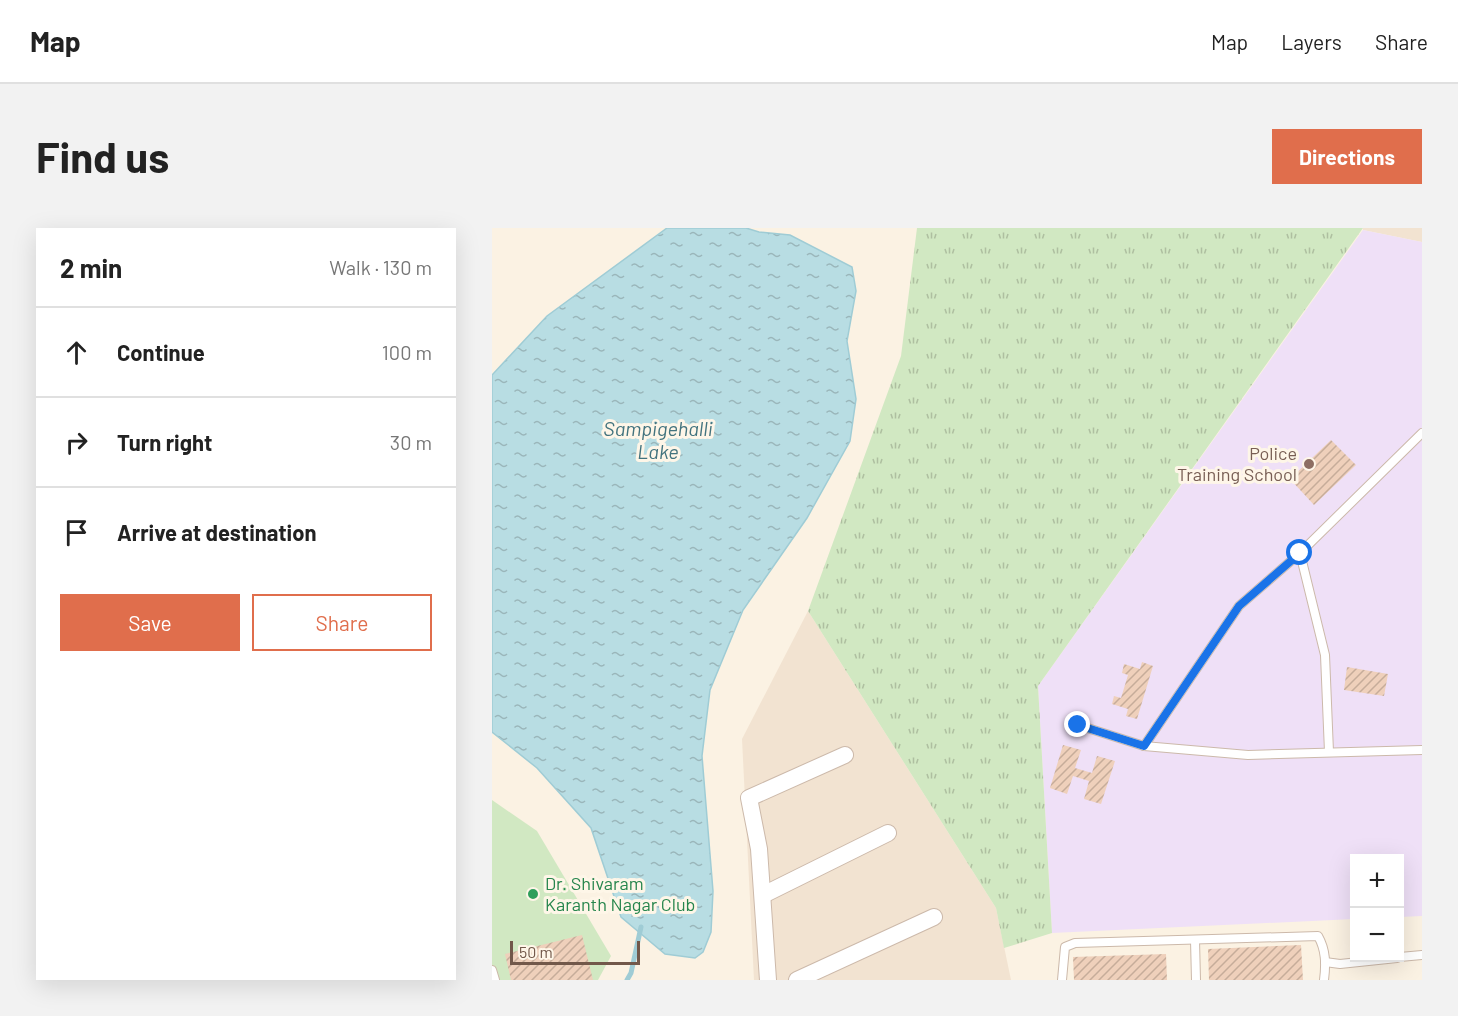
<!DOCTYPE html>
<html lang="en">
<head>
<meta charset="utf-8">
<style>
  :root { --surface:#fff; --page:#f2f2f2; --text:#222; --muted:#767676; --line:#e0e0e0; --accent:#e06e4c }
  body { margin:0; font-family:Barlow,sans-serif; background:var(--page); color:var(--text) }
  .controls { position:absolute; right:18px; bottom:18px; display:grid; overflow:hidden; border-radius:0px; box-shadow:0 6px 24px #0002 }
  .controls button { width:54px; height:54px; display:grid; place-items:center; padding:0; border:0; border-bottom:2px solid var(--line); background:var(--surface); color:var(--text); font:30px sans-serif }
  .scale { position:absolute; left:18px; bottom:15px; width:130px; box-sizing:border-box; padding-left:6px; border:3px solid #72584a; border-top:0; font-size:16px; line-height:21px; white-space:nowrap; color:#72584a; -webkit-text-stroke:4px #fef6e8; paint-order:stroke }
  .stop { position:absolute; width:18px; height:18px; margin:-14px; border:4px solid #1a73e8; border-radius:50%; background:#fff }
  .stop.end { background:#1a73e8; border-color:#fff; box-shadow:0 2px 6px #0008 }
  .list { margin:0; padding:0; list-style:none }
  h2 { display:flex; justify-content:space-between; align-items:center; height:78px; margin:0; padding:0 24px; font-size:26px }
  h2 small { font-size:20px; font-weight:400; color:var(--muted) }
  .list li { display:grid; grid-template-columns:39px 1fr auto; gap:18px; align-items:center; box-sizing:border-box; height:90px; padding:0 24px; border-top:2px solid var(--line) }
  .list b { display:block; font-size:22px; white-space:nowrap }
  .list em { font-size:20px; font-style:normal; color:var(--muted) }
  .actions { display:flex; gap:12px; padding:18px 24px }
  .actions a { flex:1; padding:14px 0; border:2px solid var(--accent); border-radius:0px; text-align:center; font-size:21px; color:var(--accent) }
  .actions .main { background:var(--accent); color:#fff }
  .icon { flex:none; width:33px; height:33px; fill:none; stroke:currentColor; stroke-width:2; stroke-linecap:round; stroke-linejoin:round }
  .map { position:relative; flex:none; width:930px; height:752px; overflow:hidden; border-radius:0px }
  header { display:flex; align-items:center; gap:36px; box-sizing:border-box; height:84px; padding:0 30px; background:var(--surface); border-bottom:2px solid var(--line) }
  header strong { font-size:28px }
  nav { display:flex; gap:33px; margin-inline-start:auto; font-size:21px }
  .intro { display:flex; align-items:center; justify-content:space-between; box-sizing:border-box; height:144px; padding:0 36px }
  h1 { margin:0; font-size:42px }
  .button { padding:15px 27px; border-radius:0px; background:var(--accent); color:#fff; font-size:21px; font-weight:700 }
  main { display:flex; gap:36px; padding:0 36px }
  aside { flex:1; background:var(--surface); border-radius:0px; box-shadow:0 6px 24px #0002 }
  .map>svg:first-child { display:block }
  .residential { fill:#f2e3d1 }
  .education { fill:#efe0f7 }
  .grass { fill:url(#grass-tufts) }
  .pitch { fill:#d1e8c2 }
  .water { fill:url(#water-ripples); stroke:#9fccd5; stroke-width:1.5 }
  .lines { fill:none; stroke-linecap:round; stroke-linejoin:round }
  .stream { stroke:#9fccd5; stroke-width:5 }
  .building { fill:url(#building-hatch) }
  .lane-casing { stroke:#ccb9aa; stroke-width:10 }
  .street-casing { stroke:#ccb9aa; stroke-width:18 }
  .lane { stroke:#fff; stroke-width:8 }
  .street { stroke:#fff; stroke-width:16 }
  .route { stroke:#1a73e8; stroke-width:8 }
  .education-dot { fill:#8d6e63; stroke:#fef6e8; stroke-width:2 }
  .leisure-dot { fill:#2e9e5b; stroke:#fef6e8; stroke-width:2 }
  .labels { text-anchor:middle; stroke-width:6; stroke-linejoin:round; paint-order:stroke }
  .education-label { font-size:18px; fill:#785e54; stroke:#fef6e8; text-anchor:end }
  .leisure-label { font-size:18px; fill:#27864d; stroke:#fef6e8; text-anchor:start }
  .water-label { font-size:20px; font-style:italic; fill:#42737e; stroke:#fef6e8 }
</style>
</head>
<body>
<header>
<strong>Map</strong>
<nav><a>Map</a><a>Layers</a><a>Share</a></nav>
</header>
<div class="intro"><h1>Find us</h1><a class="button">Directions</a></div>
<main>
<aside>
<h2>2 min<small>Walk · 130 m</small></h2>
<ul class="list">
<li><svg class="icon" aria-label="ahead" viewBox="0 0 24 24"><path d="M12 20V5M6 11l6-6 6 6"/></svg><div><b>Continue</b></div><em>100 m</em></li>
<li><svg class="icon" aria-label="right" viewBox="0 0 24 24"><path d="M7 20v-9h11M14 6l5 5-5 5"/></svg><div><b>Turn right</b></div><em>30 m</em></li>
<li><svg class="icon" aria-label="arrive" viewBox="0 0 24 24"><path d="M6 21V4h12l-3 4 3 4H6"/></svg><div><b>Arrive at destination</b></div></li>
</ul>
<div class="actions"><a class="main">Save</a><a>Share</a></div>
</aside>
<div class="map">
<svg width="930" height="752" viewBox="0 0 930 752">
  <defs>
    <pattern id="grass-tufts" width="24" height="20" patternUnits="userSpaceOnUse" patternTransform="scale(1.5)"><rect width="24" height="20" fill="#d1e8c2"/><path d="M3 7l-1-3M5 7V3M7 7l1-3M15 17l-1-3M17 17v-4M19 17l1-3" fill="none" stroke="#aebfa0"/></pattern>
    <pattern id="water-ripples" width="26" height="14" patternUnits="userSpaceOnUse" patternTransform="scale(1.5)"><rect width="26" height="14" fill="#b8dde3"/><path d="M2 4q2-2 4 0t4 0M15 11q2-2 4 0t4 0" fill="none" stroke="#9ab6ba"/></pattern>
    <pattern id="building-hatch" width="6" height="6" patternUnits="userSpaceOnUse" patternTransform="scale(1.5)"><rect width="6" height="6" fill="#efd0bb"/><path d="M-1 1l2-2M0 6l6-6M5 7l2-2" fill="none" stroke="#c6ac9a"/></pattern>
  </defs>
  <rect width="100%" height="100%" fill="#fbf2e3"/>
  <!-- residential -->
  <g class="residential">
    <polygon points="871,0 930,0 930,14 871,2"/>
    <polygon points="316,383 504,680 519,752 262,752 250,511"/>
  </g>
  <!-- education -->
  <polygon class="education" points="871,2 930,14 930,688 908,689 908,630 862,630 862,691 560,705 546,458"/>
  <!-- grass -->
  <polygon class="grass" points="425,0 871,0 546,458 560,705 512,720 504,680 316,383 409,128"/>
  <!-- pitch -->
  <polygon class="pitch" points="0,572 45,603 119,728 106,752 0,752"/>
  <!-- water -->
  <polygon class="water" points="175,0 254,0 267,4 298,7 360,39 364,63 355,113 364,171 358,213 315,290 251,382 218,462 210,528 221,663 219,704 211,724 203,730 173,726 129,689 99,600 45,540 0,504 0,147 55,88"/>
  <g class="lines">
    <!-- stream -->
    <polyline class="stream" points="135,752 139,745 149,699"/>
  </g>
  <!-- building -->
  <g class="building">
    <polygon points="839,212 864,237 822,277 798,251"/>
    <polygon points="650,434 661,438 645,491 634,488 636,481 620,476 622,468 629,470 636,447 630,445 632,436 648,441"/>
    <polygon points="855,439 896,446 892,468 852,462"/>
    <polygon points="571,517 589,522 583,540 600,545 605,528 623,533 609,576 592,571 597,553 581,548 575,566 558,560"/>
    <polygon points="90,707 101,752 19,752 13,726"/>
    <polygon points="809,717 811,752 717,752 716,721"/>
    <polygon points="674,726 675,752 582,752 581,729"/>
  </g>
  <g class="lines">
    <defs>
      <g id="lane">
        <polyline points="808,325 833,427 837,524"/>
        <polyline points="586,497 652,518 756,527 930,522"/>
        <polyline points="652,518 747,378 808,325 930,205"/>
        <polyline points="703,712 704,752"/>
        <polyline points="908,729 930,727"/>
        <polyline points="833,734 848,736 905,730"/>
        <polyline points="0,742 3,752"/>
        <path d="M570 752 573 719 583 715 826 708C834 722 834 736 832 752"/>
      </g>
      <g id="street">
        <polyline points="271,667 396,605"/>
        <polyline points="276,752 267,621 257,570 353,527"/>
        <polyline points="305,752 442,689"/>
      </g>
    </defs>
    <!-- lane casing -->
    <use href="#lane" class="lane-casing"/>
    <!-- street casing -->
    <use href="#street" class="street-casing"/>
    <!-- lane -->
    <use href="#lane" class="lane"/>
    <!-- street -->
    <use href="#street" class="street"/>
  </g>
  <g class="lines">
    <!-- route -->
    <polyline class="route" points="586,497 652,518 747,378 808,325"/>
  </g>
  <!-- markers -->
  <circle class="education-dot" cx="817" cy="236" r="6"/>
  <circle class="leisure-dot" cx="41" cy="666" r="6"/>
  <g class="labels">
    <!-- education labels -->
    <g class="education-label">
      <text x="805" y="232">Police<tspan x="805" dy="21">Training School</tspan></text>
    </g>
    <!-- leisure labels -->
    <g class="leisure-label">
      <text x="53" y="662">Dr. Shivaram<tspan x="53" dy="21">Karanth Nagar Club</tspan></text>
    </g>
    <!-- water labels -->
    <g class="water-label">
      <text x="166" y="208">Sampigehalli<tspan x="166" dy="23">Lake</tspan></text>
    </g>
  </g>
</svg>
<div class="controls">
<button>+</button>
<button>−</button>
</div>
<div class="scale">50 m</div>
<div class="stop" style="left:808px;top:325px"></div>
<div class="stop end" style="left:586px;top:497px"></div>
</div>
</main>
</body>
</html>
